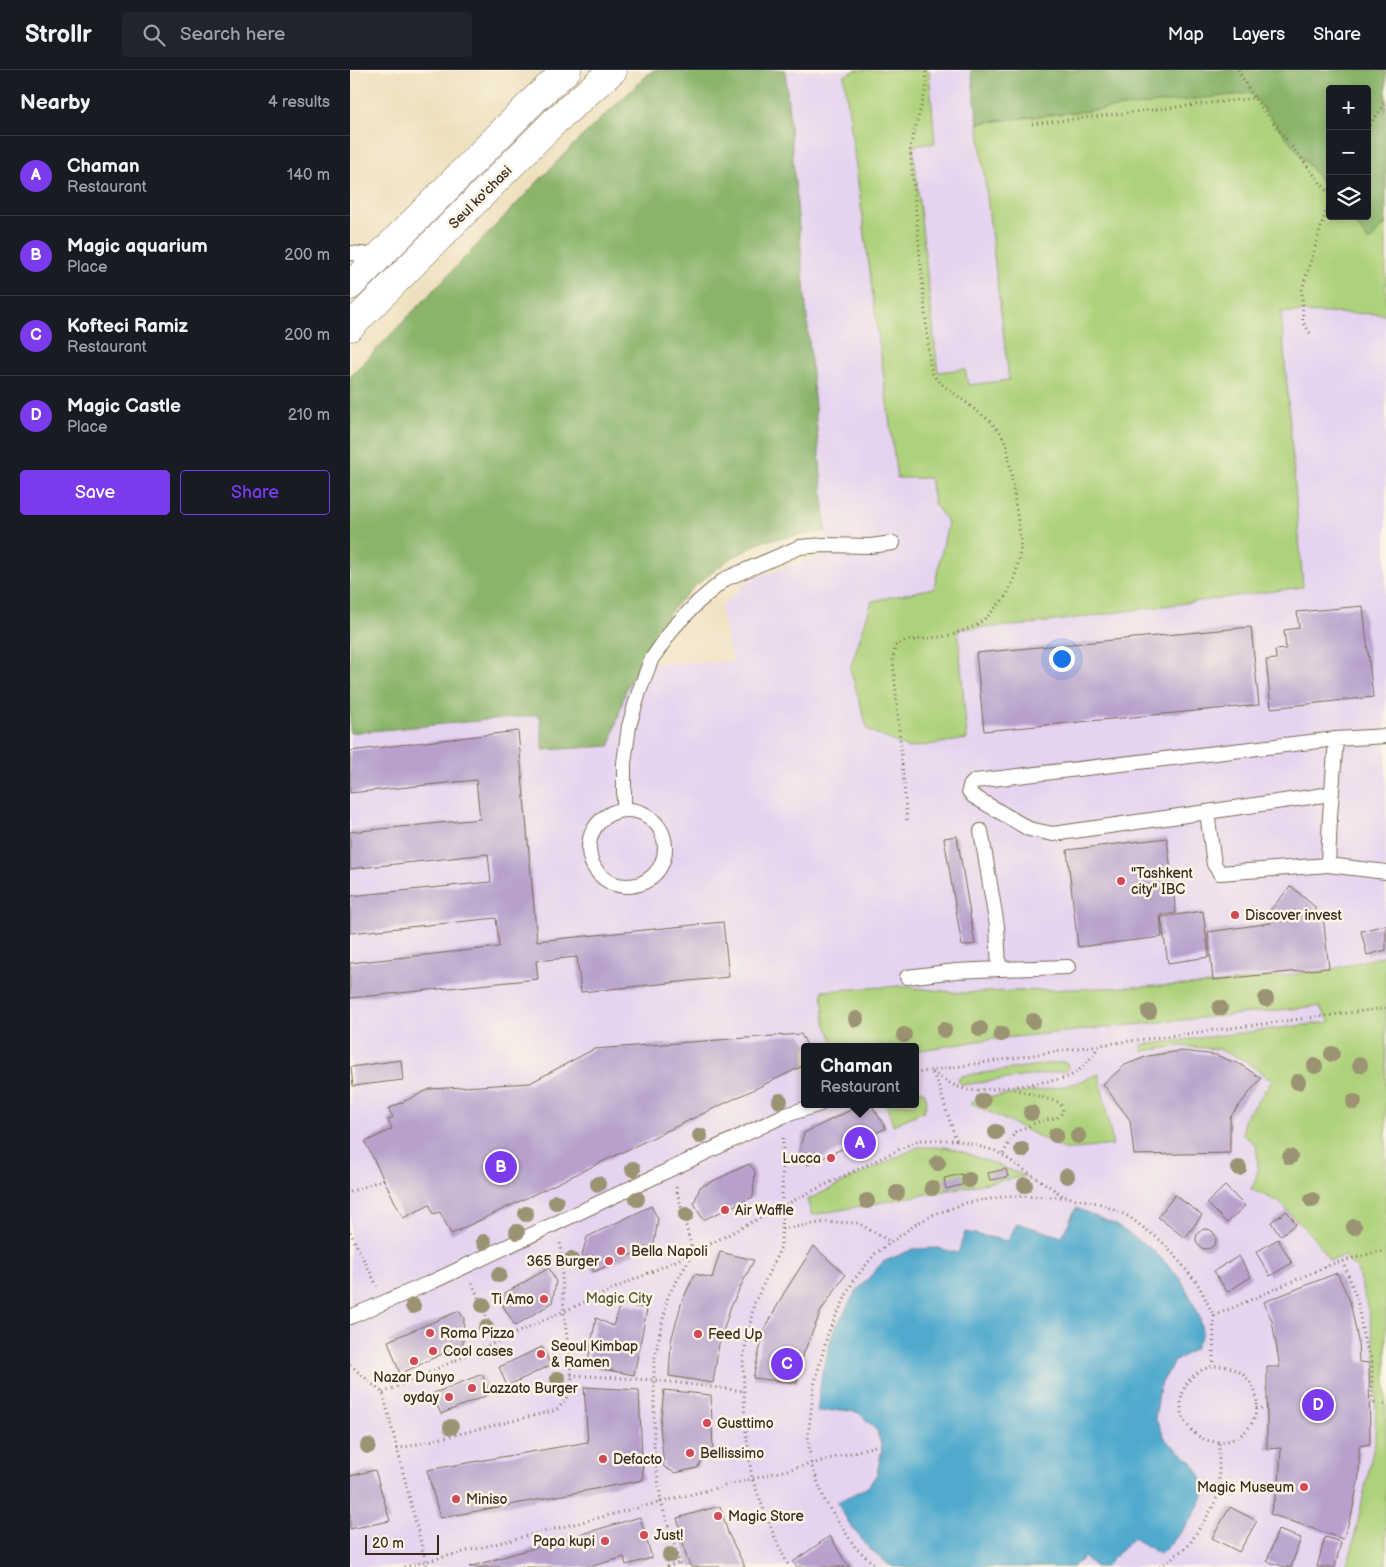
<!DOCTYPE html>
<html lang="en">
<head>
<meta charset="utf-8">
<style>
  :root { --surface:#171b24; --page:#20242c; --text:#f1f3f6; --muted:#9ea1a6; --line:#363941; --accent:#7c3aed }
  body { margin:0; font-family:"Balsamiq Sans",sans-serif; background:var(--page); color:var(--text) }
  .controls { position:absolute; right:15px; top:15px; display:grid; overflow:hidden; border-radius:5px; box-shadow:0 2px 8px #0003 }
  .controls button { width:45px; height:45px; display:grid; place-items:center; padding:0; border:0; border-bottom:1px solid var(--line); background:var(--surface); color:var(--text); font:25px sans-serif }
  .scale { position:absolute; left:15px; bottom:12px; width:74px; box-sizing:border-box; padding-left:5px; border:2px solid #3b2a1e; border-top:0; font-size:14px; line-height:18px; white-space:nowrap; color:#3b2a1e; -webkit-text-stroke:4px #fcf5e5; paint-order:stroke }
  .you { position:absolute; left:711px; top:588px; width:18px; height:18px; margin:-12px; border:4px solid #fff; border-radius:50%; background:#1a73e8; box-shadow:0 0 0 8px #1a73e833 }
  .badge { display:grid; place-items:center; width:32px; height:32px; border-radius:50%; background:var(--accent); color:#fff; font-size:16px; font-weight:700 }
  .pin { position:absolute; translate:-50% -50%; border:2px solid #fff; box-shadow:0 1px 5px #0006 }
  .popup { position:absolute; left:451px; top:973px; width:118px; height:65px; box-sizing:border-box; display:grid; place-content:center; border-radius:5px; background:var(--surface); filter:drop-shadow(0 1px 4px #0005); font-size:16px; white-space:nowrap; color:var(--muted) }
  .popup b { font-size:19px; color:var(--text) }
  .popup::after { content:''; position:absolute; left:50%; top:100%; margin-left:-10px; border:10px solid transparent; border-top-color:var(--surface) }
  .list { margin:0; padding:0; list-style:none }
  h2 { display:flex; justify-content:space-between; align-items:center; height:65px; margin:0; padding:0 20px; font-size:21px }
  h2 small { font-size:16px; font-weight:400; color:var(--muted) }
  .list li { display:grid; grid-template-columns:32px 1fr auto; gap:15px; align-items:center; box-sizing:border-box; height:80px; padding:0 20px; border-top:1px solid var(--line) }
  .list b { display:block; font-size:19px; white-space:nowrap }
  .list p { margin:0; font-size:16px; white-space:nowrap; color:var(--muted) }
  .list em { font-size:16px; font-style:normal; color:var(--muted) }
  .actions { display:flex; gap:10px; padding:15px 20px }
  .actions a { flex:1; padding:11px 0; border:1px solid var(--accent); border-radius:5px; text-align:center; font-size:18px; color:var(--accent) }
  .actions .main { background:var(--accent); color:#fff }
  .icon { flex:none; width:28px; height:28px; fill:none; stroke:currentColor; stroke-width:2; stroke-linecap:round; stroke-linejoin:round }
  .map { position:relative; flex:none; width:1036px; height:1497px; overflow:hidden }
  header { display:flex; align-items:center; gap:30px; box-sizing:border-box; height:70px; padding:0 25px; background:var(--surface); border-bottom:1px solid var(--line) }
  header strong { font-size:24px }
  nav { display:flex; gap:28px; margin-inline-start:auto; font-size:18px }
  .search { width:350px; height:45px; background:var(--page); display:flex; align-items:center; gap:12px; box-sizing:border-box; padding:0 18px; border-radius:5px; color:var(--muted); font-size:19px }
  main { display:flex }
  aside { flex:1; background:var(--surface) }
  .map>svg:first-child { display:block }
  .built { fill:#e5d3f0; fill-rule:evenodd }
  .green { fill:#aed27b; stroke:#747e4c }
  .forest { fill:#8ab46b; stroke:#626f44 }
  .water { fill:#51aace; stroke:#466a76 }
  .building { fill:#b7a1cc }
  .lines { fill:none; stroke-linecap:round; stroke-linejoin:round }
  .lane-casing { stroke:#7a6a56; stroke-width:16 }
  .secondary-casing { stroke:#7a6a56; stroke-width:29 }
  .path { stroke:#7a6a56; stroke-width:3; stroke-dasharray:1 4; stroke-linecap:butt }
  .lane { stroke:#fff; stroke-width:14 }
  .secondary { stroke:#fff; stroke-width:28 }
  .tree { fill:#9c9373 }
  .poi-dot { fill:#d1495b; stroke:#fcf5e5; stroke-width:2 }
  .labels { text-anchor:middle; stroke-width:5; stroke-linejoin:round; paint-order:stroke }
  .street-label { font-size:14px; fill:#3b2a1e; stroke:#fcf5e5 }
  .poi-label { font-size:14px; fill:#3b2a1e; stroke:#fcf5e5; text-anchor:start }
  .park-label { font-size:14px; fill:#585435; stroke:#fcf5e5 }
</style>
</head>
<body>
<header>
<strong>Strollr</strong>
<div class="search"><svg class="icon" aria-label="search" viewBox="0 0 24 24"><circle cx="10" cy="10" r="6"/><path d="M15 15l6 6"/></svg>Search here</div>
<nav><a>Map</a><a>Layers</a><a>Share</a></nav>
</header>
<main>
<aside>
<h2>Nearby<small>4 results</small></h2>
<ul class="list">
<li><span class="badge">A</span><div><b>Chaman</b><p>Restaurant</p></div><em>140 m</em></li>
<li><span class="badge">B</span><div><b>Magic aquarium</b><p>Place</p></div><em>200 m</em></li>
<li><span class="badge">C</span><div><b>Kofteci Ramiz</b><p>Restaurant</p></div><em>200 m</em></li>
<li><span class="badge">D</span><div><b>Magic Castle</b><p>Place</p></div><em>210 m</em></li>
</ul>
<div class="actions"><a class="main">Save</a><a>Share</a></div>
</aside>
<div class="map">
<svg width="1036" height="1497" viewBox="0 0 1036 1497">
  <rect width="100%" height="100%" fill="#fcf5e5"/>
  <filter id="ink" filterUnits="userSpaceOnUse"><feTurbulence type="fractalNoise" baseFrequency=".02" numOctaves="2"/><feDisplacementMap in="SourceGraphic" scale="10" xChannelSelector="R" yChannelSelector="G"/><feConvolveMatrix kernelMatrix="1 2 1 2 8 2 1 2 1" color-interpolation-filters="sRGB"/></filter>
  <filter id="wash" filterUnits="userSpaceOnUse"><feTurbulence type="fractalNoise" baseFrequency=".0096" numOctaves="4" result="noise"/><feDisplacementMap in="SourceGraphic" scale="20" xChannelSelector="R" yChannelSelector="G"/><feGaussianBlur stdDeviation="1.12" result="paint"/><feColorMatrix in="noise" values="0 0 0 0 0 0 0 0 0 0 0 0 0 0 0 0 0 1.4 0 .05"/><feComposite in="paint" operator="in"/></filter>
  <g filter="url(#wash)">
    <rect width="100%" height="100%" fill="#eee0be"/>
    <!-- built -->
    <path class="built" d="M435 0H621L628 53 980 122V146H999L1019 172 1036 153V885L979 900 946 903 1004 986 929 1131 1007 1199 1019 1243 1027 1292 1025 1371 1002 1479 996 1497H0V598L383 592 370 537 403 508 476 485V461ZM455 977H565V1034H455Z"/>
    <!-- green -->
    <g class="green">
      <polygon points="506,0 579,0 585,73 563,76 588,302 615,299 618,315 659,310 628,53 901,22 980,122 980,146 999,146 1019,172 1036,153 1036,244 931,242 953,517 675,555 608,559 617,669 558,678 518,660 500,599 522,531 584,518 598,453 584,433 580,408 547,408 494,6"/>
      <path d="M1036 885V1497H996L1002 1479 1025 1371 1027 1292 1019 1243 1007 1199 993 1186 980 1191 964 1168 929 1132 901 1119C910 1105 908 1091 906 1075L893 1065 894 1049 922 1011 894 990 867 979 830 976 793 981 792 975 980 952 969 936 635 970 565 981V977H486L475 953 472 921 548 916 611 923 865 914 979 900Z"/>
      <polygon points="712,992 717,993 718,998 715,1001 612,1015 609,1012 608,1009 611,1006"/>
      <polygon points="749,1004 763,1075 716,1080 621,1033 626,1029 694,1020 723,1014"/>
      <polygon points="565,1019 567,1019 574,1022 577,1030 574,1041 543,1055 536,1034 565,1034"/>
      <polygon points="568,1077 595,1077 616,1083 676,1106 462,1145 457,1130"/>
    </g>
    <!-- forest -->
    <g class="forest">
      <polygon points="303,0 435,0 476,461 413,471 378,490 346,515 324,537 306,560 276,619 260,676 193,680 190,645 0,663 0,307 224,74"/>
      <polygon points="621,0 1036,0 1036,153 1019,172 999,146 1017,146 1017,19 980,19 980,122 901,23 628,53"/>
    </g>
    <!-- water -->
    <path class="water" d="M726 1138 764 1154 803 1180 831 1209 850 1247 852 1264 845 1278 824 1292 810 1316 805 1348 816 1370 841 1391 850 1405 856 1420C844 1447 832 1464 810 1484L783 1468 755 1497H745L734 1487 723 1497H542L519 1478 500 1455 487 1432 518 1417 527 1404 532 1378 527 1361 509 1343 493 1340 467 1342 472 1304 483 1262 505 1223 533 1192 563 1179 588 1178 608 1183 615 1162 658 1171 667 1153 712 1167Z"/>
    <g id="blocks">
      <!-- building -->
      <g class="building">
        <polygon points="1013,536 1023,627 921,638 916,590 926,589 925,580 936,579 934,560 949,558 947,542"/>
        <polygon points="901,557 909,635 634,661 626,583"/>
        <polygon points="168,661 187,871 373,852 379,907 231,922 227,887 186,891 188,909 0,928 0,893 149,877 146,848 0,863 0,826 141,812 138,784 0,799 0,762 130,749 126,710 0,723 0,681"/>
        <polygon points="607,766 625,874 612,876 594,768"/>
        <polygon points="817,768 826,843 810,845 812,867 728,877 717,780"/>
        <polygon points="941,816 965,837 965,848 973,847 979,898 863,910 858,862 921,853 919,841"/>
        <polygon points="853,841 859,887 818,893 811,847"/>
        <polygon points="1036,855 1036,880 1017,885 1011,861"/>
        <polygon points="451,964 458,977 455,977 455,995 101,1164 90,1142 83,1144 80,1135 53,1148 15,1072 42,1059 38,1050 43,1047 38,1039 80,1019 180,1013 244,979"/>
        <polygon points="831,981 866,985 891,995 911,1008 880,1047 880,1083 784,1085 780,1050 753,1014 775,995 798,986"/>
        <polygon points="51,990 53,1010 3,1016 1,997"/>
        <polygon points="513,1034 521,1034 536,1058 458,1095 449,1080 454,1063"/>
        <polygon points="399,1094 405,1101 403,1127 353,1150 344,1133 350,1117"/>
        <polygon points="656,1099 658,1107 640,1110 638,1103"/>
        <polygon points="612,1104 615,1114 596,1119 594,1108"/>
        <polygon points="875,1116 895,1136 877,1153 857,1133"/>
        <polygon points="825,1125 852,1145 835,1168 808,1147"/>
        <polygon points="301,1136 308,1149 304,1174 244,1202 232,1185 237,1167"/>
        <polygon points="937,1141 946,1154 930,1166 921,1152"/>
        <circle cx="856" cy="1169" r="10"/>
        <polygon points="928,1169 942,1193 920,1206 906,1182"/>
        <polygon points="464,1176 495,1205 471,1241 452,1287 447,1313 403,1308 414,1261 434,1223"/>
        <polygon points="370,1182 404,1190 381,1236 369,1274 363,1313 319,1306 321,1271 332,1231 345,1204 362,1208"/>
        <polygon points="889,1186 901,1207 877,1222 864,1201"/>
        <polygon points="199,1198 206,1212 202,1233 165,1256 148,1227"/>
        <polygon points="987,1203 1000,1231 1008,1271 1009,1292 1019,1293 1020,1374 1009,1376 1009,1406 1002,1443 993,1469 920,1444 929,1414 931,1378 917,1379 917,1297 930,1297 922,1251 914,1232"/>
        <polygon points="274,1234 297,1239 284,1305 237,1296 246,1248 263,1256 268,1240"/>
        <polygon points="109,1241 114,1248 113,1274 50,1304 38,1271"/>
        <polygon points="192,1277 201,1295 157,1316 149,1297"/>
        <polygon points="132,1304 140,1324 91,1344 82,1324"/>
        <polygon points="234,1317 289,1320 293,1410 90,1448 77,1400 238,1372"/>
        <polygon points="314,1320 361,1325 363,1383 353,1388 347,1398 325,1403 314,1397 310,1356"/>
        <polygon points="25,1400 40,1451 0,1459 0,1406"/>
        <polygon points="370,1436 378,1463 395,1497 341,1497 337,1489 327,1448"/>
        <polygon points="880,1437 907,1451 889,1482 862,1468"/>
        <polygon points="290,1447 302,1488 276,1495 274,1487 240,1497 119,1497"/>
        <polygon points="928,1460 951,1468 941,1497 935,1497 917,1491"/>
        <polygon points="480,1466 494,1490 500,1497 447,1497 443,1492"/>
        <polygon points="975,1467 991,1472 985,1497 967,1497"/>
      </g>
    </g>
  </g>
  <g filter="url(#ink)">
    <use href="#blocks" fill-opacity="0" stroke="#7a6a56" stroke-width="1"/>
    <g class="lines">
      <defs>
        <g id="lane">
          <polyline points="0,183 29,186"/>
          <polyline points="986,669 625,711 620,716 619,721 623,726 679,759 703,764 857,742 864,794 870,803 978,795 980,746 986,669 1036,666"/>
          <polyline points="274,739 274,693 279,656 289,622 301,590 324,557 348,532 375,509 450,477 474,475 520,476 543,473"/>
          <circle cx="277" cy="778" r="38"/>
          <polyline points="857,742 981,724"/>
          <polyline points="978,795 1036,802"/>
          <polyline points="649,899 718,897"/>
          <polyline points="557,907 606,901 649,899 647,856 631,761"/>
          <polyline points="0,1247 84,1211 433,1046 470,1034"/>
        </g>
        <g id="secondary">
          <polyline points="0,216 185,29 217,0"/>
          <polyline points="0,257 205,51 263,0"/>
        </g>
      </defs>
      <!-- lane casing -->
      <use href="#lane" class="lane-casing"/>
      <!-- secondary casing -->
      <use href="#secondary" class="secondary-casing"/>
      <!-- path -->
      <g class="path">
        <polyline points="888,0 904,28"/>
        <polyline points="682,54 904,28 980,125"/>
        <polyline points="1017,59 1036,31"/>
        <polyline points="960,263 953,252 952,220 980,128"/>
        <polyline points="557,750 543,589 545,576 553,571 599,566 625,556 637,547 656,526 664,509 669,490 671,472 657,376 650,362 639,350 589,312 583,305 580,295 560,77 576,19 576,0"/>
        <polyline points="565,1004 572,1002 749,975 1036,938"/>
        <polyline points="433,1068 431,1177 404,1234 393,1289 395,1354 402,1409 425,1468 439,1497"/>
        <path d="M606 1070 588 1014 581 1001C593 1009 604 1017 618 1020 629 1022 711 1011 720 1006 734 999 741 988 749 976"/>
        <polyline points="653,1084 665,1062 690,1051 707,1048 713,1042 712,1036 708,1032 660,1018"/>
        <polyline points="326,1117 343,1183 318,1226 304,1291 304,1378 311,1432 331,1497"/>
        <polyline points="0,1122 34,1109"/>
        <polyline points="432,1159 476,1152 508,1153 541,1172"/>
        <polyline points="0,1162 27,1216"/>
        <polyline points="993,1191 1007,1229 1014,1271 1022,1290 1022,1333"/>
        <polyline points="122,1213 147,1272"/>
        <polyline points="864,1246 982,1194 1030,1181 1036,1183"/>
        <polyline points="0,1295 33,1323 77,1497"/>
        <circle cx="869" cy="1334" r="38"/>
        <polyline points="221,1305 304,1310 394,1321"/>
        <polyline points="33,1323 343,1183 460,1122 569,1070 606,1070 646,1081 715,1127"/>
        <polyline points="1019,1333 1036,1334"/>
        <polyline points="906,1338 917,1338"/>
        <polyline points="47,1379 207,1340 216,1329 222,1310 214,1242 210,1172"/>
        <polyline points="54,1497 461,1394 525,1376"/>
        <polyline points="317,1497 329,1493"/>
        <polyline points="527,1497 505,1477 475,1431 461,1394 458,1366 464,1316 478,1263 503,1211 525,1184 566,1154 583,1145 616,1133 658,1126 716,1127 748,1133 778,1146 810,1170 826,1187 849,1216 864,1246 863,1296"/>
        <polyline points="810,1497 839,1475 861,1440 869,1423 869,1372"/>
      </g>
      <!-- lane -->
      <use href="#lane" class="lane"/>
      <!-- secondary -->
      <use href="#secondary" class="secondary"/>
    </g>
    <!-- trees -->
    <g class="tree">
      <circle cx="916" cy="929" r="8"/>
      <circle cx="870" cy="938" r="8"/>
      <circle cx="799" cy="942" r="8"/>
      <circle cx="506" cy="949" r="8"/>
      <circle cx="683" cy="951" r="8"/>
      <circle cx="630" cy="959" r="8"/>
      <circle cx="594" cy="960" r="8"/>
      <circle cx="651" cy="964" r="8"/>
      <circle cx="554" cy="965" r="8"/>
      <circle cx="982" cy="984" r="8"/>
      <circle cx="1010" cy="995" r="8"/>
      <circle cx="965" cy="996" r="8"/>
      <circle cx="948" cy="1012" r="8"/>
      <circle cx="430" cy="1031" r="8"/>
      <circle cx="633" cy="1031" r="8"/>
      <circle cx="1004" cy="1032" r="8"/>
      <circle cx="681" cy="1043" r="8"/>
      <circle cx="646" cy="1062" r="8"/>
      <circle cx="706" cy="1065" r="8"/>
      <circle cx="350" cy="1066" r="8"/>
      <circle cx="728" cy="1066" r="8"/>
      <circle cx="672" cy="1080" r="8"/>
      <circle cx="940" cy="1087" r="8"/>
      <circle cx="588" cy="1093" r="8"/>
      <circle cx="889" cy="1098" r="8"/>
      <circle cx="283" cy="1099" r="8"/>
      <circle cx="717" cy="1106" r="8"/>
      <circle cx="619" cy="1110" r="8"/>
      <circle cx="248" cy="1114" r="8"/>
      <circle cx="675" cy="1115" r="8"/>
      <circle cx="582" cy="1118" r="8"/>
      <circle cx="547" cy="1123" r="8"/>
      <circle cx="287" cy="1129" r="8"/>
      <circle cx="962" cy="1130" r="8"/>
      <circle cx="517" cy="1131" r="8"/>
      <circle cx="206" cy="1132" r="8"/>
      <circle cx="176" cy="1144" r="8"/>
      <circle cx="336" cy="1145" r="8"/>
      <circle cx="1004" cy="1157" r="8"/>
      <circle cx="167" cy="1162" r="8"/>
      <circle cx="134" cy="1172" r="8"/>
      <circle cx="221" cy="1190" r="8"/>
      <circle cx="149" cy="1205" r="8"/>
      <circle cx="133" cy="1235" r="8"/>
      <circle cx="63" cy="1236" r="8"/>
      <circle cx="136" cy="1258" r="8"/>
      <circle cx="208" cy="1309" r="8"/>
      <circle cx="101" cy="1357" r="8"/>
      <circle cx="18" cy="1376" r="8"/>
      <circle cx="320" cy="1485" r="8"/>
    </g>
  </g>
  <!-- markers -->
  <g class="poi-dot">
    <circle cx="771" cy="811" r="5"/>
    <circle cx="885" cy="845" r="5"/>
    <circle cx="481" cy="1088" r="5"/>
    <circle cx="375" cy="1140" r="5"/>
    <circle cx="271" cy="1181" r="5"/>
    <circle cx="259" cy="1191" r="5"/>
    <circle cx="194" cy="1229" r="5"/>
    <circle cx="80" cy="1263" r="5"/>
    <circle cx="348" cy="1264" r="5"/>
    <circle cx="83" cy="1281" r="5"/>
    <circle cx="191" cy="1284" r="5"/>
    <circle cx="64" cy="1291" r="5"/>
    <circle cx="122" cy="1318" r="5"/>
    <circle cx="99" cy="1327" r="5"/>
    <circle cx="357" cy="1353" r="5"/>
    <circle cx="340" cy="1383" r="5"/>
    <circle cx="253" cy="1389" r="5"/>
    <circle cx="954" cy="1417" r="5"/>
    <circle cx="106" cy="1429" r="5"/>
    <circle cx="368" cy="1446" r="5"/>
    <circle cx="294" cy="1465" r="5"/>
    <circle cx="255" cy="1471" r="5"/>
  </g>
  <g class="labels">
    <!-- street labels -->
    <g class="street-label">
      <text transform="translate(130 127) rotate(-45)" y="5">Seul ko'chasi</text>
    </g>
    <!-- poi labels -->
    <g class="poi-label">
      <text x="781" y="808">"Tashkent<tspan x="781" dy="16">city" IBC</tspan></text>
      <text x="895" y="850">Discover invest</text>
      <text x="471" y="1093" text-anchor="end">Lucca</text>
      <text x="385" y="1145">Air Waffle</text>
      <text x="281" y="1186">Bella Napoli</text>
      <text x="249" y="1196" text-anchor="end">365 Burger</text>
      <text x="184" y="1234" text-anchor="end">Ti Amo</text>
      <text x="90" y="1268">Roma Pizza</text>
      <text x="358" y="1269">Feed Up</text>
      <text x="201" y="1281">Seoul Kimbap<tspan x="201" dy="16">&amp; Ramen</tspan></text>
      <text x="93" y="1286">Cool cases</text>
      <text x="64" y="1312" text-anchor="middle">Nazar Dunyo</text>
      <text x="132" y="1323">Lazzato Burger</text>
      <text x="89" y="1332" text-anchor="end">oyday</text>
      <text x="367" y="1358">Gusttimo</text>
      <text x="350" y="1388">Bellissimo</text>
      <text x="263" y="1394">Defacto</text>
      <text x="944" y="1422" text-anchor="end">Magic Museum</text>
      <text x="116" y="1434">Miniso</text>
      <text x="378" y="1451">Magic Store</text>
      <text x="304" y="1470">Just!</text>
      <text x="245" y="1476" text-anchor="end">Papa kupi</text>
    </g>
    <!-- park labels -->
    <g class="park-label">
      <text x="269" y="1233">Magic City</text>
    </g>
  </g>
</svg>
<div class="controls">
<button>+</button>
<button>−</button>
<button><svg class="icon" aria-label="layers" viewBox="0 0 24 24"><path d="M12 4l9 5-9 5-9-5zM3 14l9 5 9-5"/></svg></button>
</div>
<div class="scale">20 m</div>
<div class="you"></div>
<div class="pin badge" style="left:510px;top:1073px">A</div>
<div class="popup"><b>Chaman</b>Restaurant</div>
<div class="pin badge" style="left:151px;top:1097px">B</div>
<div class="pin badge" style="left:437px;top:1294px">C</div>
<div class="pin badge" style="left:968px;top:1335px">D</div>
</div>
</main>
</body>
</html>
